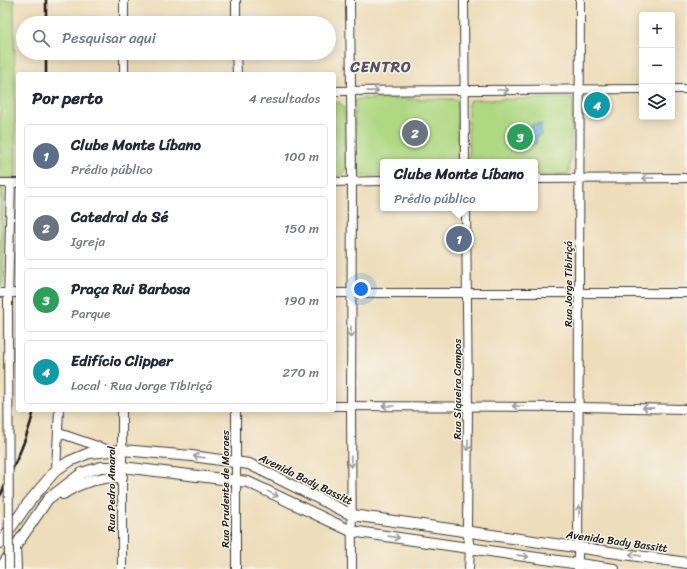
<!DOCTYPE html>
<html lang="pt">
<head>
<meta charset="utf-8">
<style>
  :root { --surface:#fff; --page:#f2f2f3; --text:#1f2937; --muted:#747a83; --line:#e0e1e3; --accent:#2563eb }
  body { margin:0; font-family:Sriracha,sans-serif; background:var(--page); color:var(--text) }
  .controls { position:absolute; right:12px; top:12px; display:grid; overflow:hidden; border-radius:4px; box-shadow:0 2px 10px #0003 }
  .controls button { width:36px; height:36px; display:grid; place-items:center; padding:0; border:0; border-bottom:1px solid var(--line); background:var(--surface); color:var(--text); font:20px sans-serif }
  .you { position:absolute; left:361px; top:289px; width:14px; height:14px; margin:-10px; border:3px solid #fff; border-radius:50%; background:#1a73e8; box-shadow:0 0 0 6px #1a73e833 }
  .badge { display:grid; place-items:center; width:26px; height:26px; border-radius:50%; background:var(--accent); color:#fff; font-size:13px; font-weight:700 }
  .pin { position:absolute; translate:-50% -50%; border:2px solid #fff; box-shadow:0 1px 4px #0006 }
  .popup { position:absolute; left:380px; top:159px; width:158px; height:52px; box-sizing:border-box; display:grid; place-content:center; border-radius:4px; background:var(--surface); filter:drop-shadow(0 1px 3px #0005); font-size:13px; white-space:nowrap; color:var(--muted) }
  .popup b { font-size:15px; color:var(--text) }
  .popup::after { content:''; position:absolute; left:50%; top:100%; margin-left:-8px; border:8px solid transparent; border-top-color:var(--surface) }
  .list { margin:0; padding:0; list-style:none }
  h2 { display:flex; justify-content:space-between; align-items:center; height:52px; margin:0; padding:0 16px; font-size:17px }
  h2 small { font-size:13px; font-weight:400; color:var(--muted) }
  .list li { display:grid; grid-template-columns:26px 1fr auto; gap:12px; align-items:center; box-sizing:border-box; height:64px; margin:0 8px 8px; padding:0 8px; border:1px solid var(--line); border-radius:4px }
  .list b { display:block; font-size:15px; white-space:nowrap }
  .list p { margin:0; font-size:13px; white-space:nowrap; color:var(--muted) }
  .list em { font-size:13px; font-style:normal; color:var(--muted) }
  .icon { flex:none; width:22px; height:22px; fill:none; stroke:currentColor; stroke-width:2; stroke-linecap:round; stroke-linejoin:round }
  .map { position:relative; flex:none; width:687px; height:569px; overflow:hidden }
  .search { position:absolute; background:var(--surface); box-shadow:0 2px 10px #0003; left:16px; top:16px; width:320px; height:44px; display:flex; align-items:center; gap:10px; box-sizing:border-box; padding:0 14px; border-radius:22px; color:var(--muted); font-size:15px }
  .panel { position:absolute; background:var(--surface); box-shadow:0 2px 10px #0003; left:16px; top:72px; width:320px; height:340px; border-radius:4px }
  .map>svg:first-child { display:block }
  .green { fill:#afd883; stroke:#667a50 }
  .water { fill:#5dabd7; stroke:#3c647a }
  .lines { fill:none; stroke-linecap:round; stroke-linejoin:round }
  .minor-casing { stroke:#3b3934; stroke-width:10 }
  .major-casing { stroke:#3b3934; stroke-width:12 }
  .minor { stroke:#fff; stroke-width:8 }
  .major { stroke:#fff; stroke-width:10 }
  .rail { stroke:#1c1c1c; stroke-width:2.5 }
  .minor-bridge-casing { stroke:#3b3934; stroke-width:10; stroke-linecap:butt }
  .minor-bridge { stroke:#fff; stroke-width:8 }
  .oneway { stroke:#999 }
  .labels { text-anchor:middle; stroke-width:3; stroke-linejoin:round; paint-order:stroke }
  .street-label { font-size:11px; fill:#1c1c1c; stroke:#f7f3e8 }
  .district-label { font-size:15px; font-weight:bold; letter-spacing:1px; fill:#575266; stroke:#f7f3e8 }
</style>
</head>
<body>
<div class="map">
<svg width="687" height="569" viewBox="0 0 687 569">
  <rect width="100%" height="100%" fill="#f7f3e8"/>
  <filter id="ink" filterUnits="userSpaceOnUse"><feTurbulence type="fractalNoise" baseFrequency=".025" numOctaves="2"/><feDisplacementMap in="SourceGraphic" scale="8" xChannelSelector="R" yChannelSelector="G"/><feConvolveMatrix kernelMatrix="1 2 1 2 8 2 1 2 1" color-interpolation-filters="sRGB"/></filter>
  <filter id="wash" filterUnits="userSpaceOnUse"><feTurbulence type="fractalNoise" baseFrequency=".012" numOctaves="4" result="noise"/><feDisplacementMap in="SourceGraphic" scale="16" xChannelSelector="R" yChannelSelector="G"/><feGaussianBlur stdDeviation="0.9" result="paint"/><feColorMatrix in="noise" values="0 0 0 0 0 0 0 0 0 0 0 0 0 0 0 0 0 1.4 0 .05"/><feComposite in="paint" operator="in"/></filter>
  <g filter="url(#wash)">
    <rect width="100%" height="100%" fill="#edddba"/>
    <!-- green -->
    <g class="green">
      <polygon points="0,0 14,0 16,178 0,178"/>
      <polygon points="567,98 572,99 573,103 569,174 535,175 535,162 469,162 468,105 469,101 474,100"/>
      <polygon points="361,99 456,99 458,101 458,162 383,162 383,176 360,176 356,171 354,103 356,100"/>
      <path d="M334 102 340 103 344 107 346 168C344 174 341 177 334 177Z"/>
      <polygon points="0,188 3,189 3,285 0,288"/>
    </g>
    <!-- water -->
    <polygon class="water" points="532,124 541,124 541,135 537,136 537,144 514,145 514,127 531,127"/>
  </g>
  <g filter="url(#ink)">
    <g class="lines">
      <defs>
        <g id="minor">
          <polyline points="236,0 236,23"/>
          <polyline points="350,0 352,182 351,406 352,569"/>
          <polyline points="464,0 465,162"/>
          <polyline points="124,23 124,0"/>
          <polyline points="236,53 237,74"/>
          <polyline points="124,74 124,53"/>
          <polyline points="672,89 687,89"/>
          <polyline points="334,91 642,89"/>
          <polyline points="535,179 687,178"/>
          <polyline points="334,182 383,181"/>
          <polyline points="0,183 18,183"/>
          <polyline points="466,208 468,406 467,531 470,548 469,569"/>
          <polyline points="0,293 18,293"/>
          <polyline points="334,293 687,293"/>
          <polyline points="8,302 11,183"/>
          <polyline points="334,406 579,407 687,409"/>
          <polyline points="59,433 109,450"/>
          <polyline points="56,470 59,410"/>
          <polyline points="122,569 122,410"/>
          <polyline points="236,569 236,410"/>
          <polyline points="578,569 580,0"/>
        </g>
        <g id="major">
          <path d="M63 494C80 482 102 476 122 477"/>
          <polyline points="0,543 29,502 56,470 70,461 89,453 122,450 192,456 249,464 352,515 687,563"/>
          <polyline points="15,546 16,569"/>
          <polyline points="0,569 48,499 82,473 101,467 122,467 248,482 351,531 614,569"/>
        </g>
      </defs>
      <!-- minor casing -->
      <use href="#minor" class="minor-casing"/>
      <!-- major casing -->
      <use href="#major" class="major-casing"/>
      <!-- minor -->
      <use href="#minor" class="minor"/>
      <!-- major -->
      <use href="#major" class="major"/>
      <!-- rail -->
      <g class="rail">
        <polyline points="46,23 46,0"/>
        <polyline points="46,74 46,53"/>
        <path d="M0 496C13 468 27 440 34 410"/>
      </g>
      <defs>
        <polyline id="minor-bridge" points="8,302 9,569"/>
      </defs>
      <!-- minor-bridge casing -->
      <use href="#minor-bridge" class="minor-bridge-casing"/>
      <!-- minor-bridge -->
      <use href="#minor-bridge" class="minor-bridge"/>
    </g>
    <!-- one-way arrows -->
    <defs><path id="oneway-shaft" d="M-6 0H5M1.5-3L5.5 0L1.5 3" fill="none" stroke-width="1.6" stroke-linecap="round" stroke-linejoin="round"/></defs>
    <g class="oneway">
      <use href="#oneway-shaft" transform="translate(503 90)"/>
      <use href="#oneway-shaft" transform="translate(373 91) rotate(-1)"/>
      <use href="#oneway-shaft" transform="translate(648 178) rotate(-180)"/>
      <use href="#oneway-shaft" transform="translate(351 332) rotate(90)"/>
      <use href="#oneway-shaft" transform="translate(388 406) rotate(180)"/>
      <use href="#oneway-shaft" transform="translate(518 406) rotate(-180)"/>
      <use href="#oneway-shaft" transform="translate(648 408) rotate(-179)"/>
      <use href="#oneway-shaft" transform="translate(468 445) rotate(91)"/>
      <use href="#oneway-shaft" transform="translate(199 457) rotate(-172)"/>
      <use href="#oneway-shaft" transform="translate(351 462) rotate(89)"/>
      <use href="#oneway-shaft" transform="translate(273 494) rotate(26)"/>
      <use href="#oneway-shaft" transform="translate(579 511) rotate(-90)"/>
      <use href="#oneway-shaft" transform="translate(394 537) rotate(8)"/>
      <use href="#oneway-shaft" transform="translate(635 555) rotate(-172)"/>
      <use href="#oneway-shaft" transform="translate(523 556) rotate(8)"/>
    </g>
  </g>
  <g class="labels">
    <!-- street labels -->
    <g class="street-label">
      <text transform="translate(568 284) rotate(-90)" y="4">Rua Jorge Tibiriçá</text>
      <text transform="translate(457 389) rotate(-90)" y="4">Rua Siqueira Campos</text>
      <text transform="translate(306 479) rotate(26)" y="4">Avenida Bady Bassitt</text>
      <text transform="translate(111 489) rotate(-90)" y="4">Rua Pedro Amaral</text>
      <text transform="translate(225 489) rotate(-90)" y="4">Rua Prudente de Moraes</text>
      <text transform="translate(617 541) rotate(8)" y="4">Avenida Bady Bassitt</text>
    </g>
    <!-- district labels -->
    <g class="district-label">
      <text x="381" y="72">CENTRO</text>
    </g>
  </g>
</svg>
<div class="controls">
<button>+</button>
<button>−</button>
<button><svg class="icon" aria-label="layers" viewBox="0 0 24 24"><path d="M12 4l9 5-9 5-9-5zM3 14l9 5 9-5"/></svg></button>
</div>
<div class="you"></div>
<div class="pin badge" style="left:459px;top:239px;background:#5c6f8a">1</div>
<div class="popup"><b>Clube Monte Líbano</b>Prédio público</div>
<div class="pin badge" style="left:415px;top:133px;background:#6b7280">2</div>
<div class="pin badge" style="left:520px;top:137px;background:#2e9e5b">3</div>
<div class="pin badge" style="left:597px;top:105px;background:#0f9aa8">4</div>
<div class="search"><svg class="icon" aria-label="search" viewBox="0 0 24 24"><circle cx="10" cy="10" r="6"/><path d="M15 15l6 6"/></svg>Pesquisar aqui</div>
<section class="panel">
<h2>Por perto<small>4 resultados</small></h2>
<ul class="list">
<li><span class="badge" style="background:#5c6f8a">1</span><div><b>Clube Monte Líbano</b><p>Prédio público</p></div><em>100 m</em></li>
<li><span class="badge" style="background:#6b7280">2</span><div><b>Catedral da Sé</b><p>Igreja</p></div><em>150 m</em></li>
<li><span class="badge" style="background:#2e9e5b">3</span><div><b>Praça Rui Barbosa</b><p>Parque</p></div><em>190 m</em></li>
<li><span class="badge" style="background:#0f9aa8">4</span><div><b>Edifício Clipper</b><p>Local · Rua Jorge Tibiriçá</p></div><em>270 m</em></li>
</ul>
</section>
</div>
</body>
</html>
